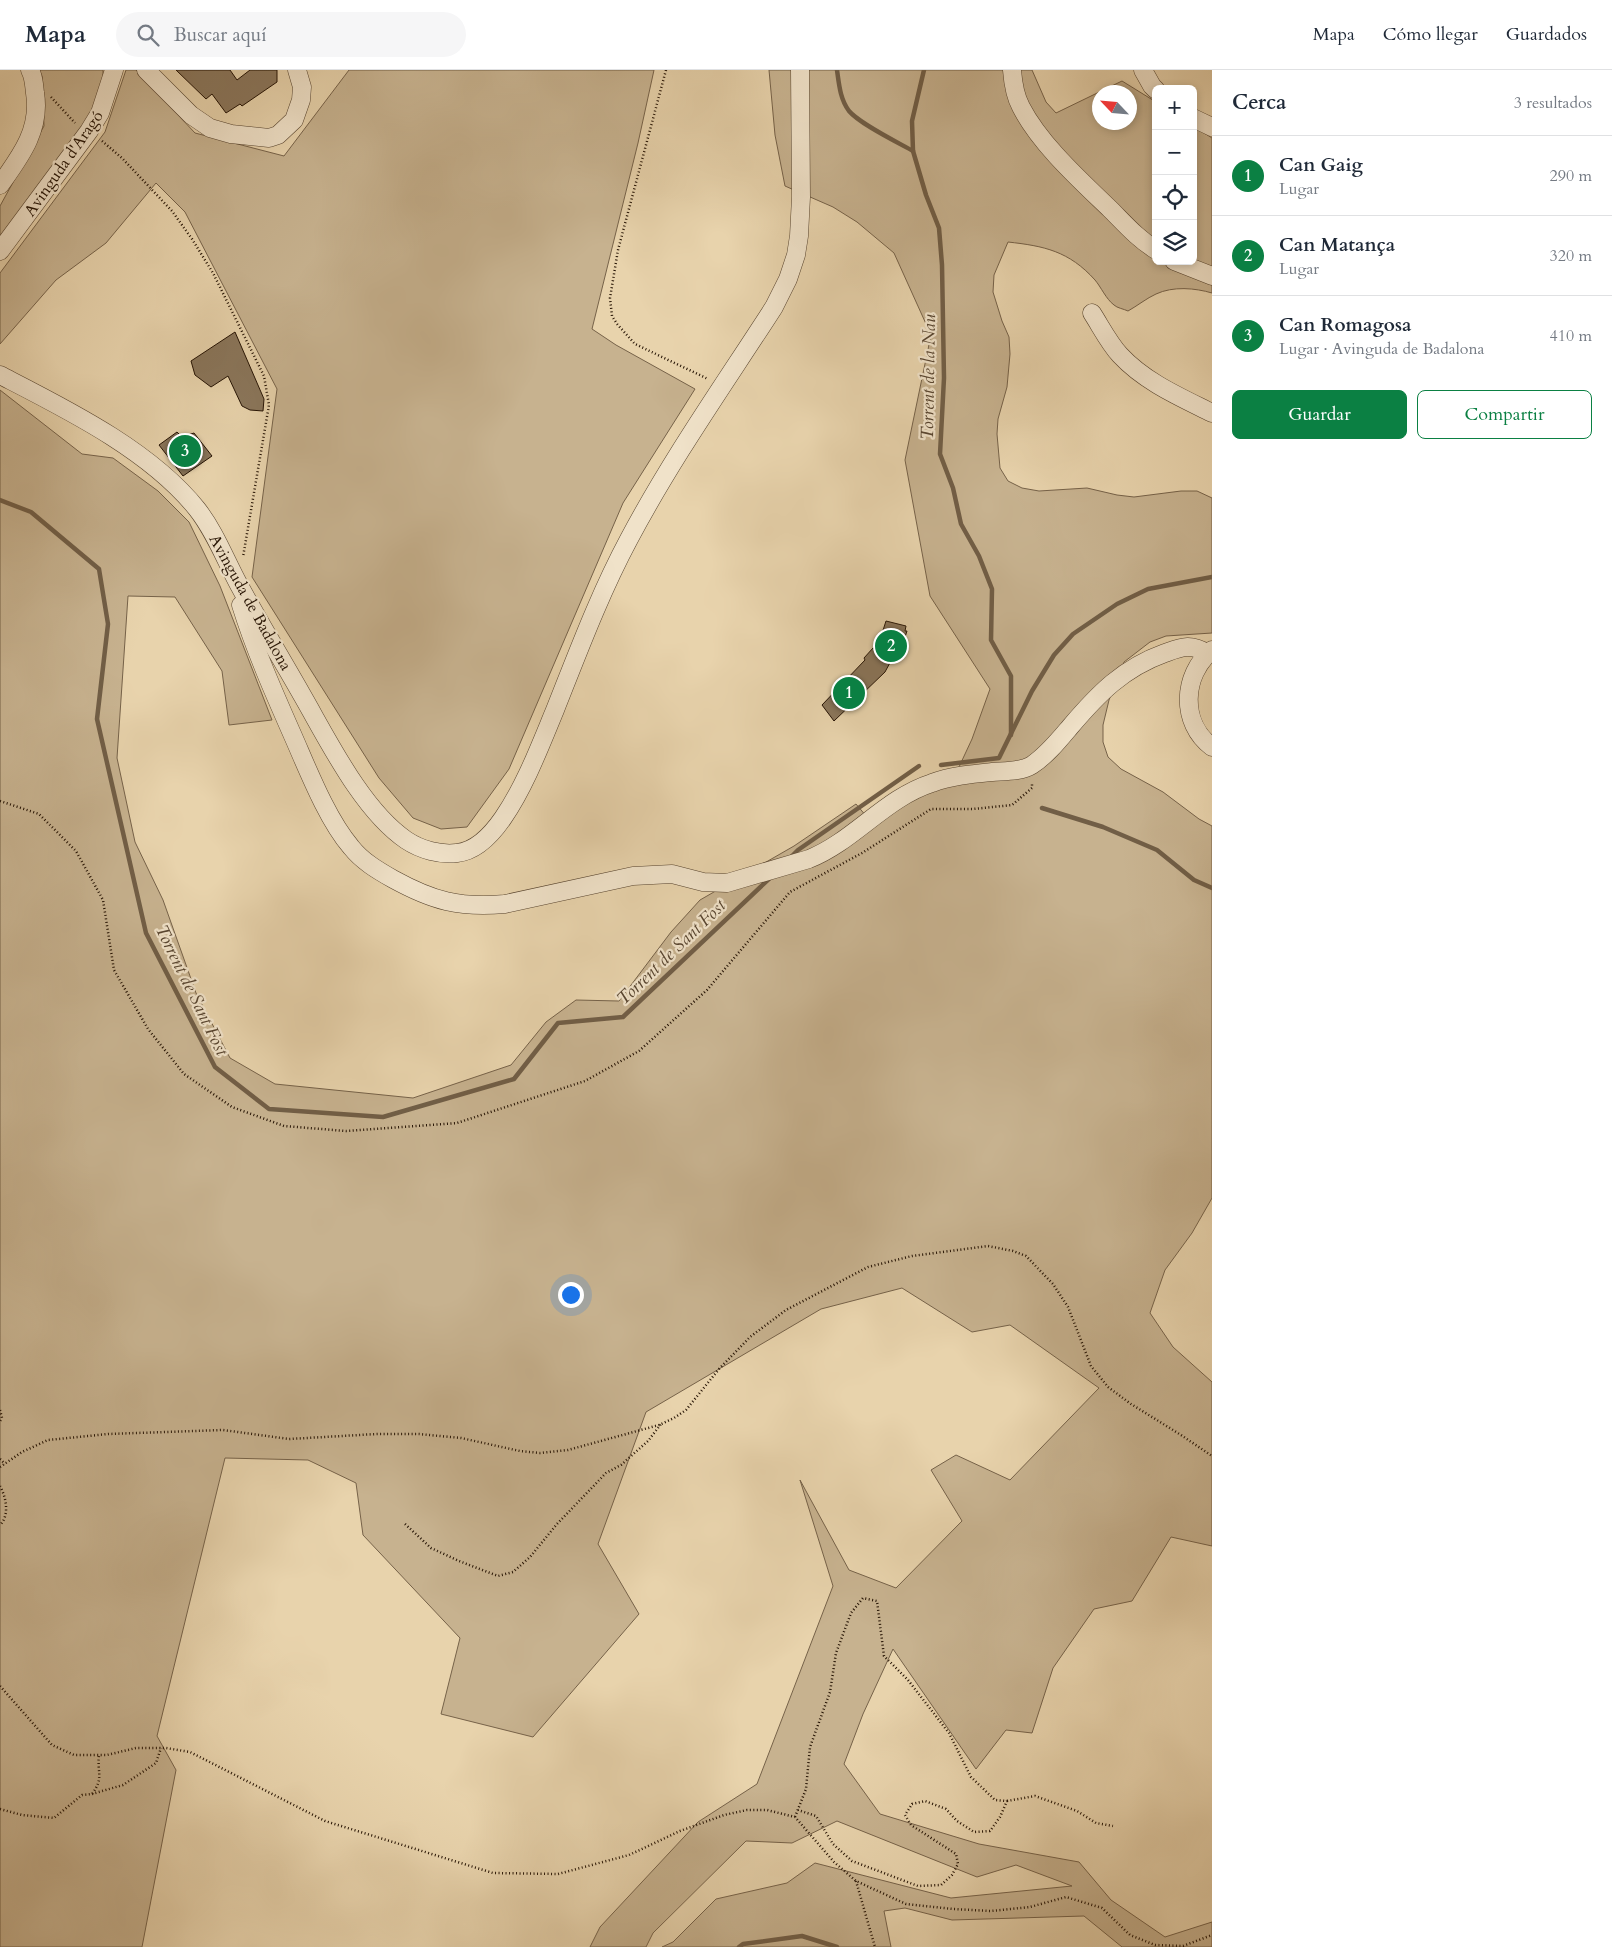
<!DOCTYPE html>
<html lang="es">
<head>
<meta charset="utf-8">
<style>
  :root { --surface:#fff; --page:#f6f6f7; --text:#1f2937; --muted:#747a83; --line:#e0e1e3; --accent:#0b8043 }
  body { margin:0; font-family:Cardo,serif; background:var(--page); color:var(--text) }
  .controls { position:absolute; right:15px; top:15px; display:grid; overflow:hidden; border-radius:8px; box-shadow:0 2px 8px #0003 }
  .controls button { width:45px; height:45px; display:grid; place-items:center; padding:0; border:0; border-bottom:1px solid var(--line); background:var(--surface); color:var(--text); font:25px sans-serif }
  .compass { position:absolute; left:1092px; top:15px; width:45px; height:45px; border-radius:50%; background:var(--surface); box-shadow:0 2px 8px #0003; rotate:296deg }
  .you { position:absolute; left:570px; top:1224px; width:18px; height:18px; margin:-12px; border:4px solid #fff; border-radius:50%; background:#1a73e8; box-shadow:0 0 0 8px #1a73e833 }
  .badge { display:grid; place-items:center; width:32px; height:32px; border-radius:50%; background:var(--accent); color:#fff; font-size:16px; font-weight:700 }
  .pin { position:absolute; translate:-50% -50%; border:2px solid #fff; box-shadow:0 1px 5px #0006 }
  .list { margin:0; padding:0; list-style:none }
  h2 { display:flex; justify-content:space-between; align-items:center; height:65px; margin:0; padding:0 20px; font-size:21px }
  h2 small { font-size:16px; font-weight:400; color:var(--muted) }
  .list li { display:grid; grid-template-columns:32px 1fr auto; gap:15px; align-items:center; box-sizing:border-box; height:80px; padding:0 20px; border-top:1px solid var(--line) }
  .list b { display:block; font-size:19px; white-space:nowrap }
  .list p { margin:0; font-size:16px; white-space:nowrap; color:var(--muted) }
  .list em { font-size:16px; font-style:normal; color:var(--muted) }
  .actions { display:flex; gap:10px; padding:15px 20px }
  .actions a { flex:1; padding:11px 0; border:1px solid var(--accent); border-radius:8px; text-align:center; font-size:18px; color:var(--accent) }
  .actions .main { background:var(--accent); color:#fff }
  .icon { flex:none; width:28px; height:28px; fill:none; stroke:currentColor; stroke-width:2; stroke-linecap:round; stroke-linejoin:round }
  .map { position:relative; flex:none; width:1212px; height:1877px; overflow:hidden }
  header { display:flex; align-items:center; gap:30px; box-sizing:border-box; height:70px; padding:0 25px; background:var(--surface); border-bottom:1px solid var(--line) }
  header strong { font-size:24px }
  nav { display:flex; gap:28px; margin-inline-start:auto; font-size:18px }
  .search { width:350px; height:45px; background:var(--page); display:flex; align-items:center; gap:12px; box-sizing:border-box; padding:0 18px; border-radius:28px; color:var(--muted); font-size:19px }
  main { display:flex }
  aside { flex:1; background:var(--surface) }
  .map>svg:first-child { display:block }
  .green { fill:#c7b28f; stroke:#766249; fill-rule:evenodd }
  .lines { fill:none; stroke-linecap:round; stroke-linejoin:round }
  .stream { stroke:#715e46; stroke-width:4.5 }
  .building { fill:#8a765b; stroke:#241203 }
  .minor-casing { stroke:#55422d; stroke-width:19 }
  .path { stroke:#241203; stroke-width:2.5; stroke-dasharray:1 2.5; stroke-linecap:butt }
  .minor { stroke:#f0e2c9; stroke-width:18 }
  .labels { text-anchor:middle; stroke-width:4.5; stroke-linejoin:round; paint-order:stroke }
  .street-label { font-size:16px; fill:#241203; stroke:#f0e2c9 }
  .water-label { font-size:18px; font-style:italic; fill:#584530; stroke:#f0e2c9 }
</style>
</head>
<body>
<header>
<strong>Mapa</strong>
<div class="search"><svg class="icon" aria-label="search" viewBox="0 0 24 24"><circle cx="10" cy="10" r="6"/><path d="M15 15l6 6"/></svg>Buscar aquí</div>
<nav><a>Mapa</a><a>Cómo llegar</a><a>Guardados</a></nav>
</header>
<main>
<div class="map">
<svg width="1212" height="1877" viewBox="0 0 1212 1877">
  <rect width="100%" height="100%" fill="#e8d3ac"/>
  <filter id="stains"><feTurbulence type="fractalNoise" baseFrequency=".004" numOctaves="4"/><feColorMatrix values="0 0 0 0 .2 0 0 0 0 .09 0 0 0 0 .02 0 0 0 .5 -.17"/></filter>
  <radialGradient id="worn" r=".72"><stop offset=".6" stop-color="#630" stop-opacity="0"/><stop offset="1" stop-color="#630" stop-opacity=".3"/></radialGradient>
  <!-- green -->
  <g class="green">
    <polygon points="39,0 103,0 103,15 93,45 0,167 0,136 44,56 42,6"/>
    <polygon points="126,0 136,0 195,63 284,86 349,0 654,0 638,73 592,259 616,275 695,319 623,433 509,699 467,757 441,759 413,748 379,708 252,507 277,319 185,142 156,113 106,173 56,210 0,274 0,203 105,62"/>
    <path d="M769 0H1032L1046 32 1056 43 1122 11 1156 32V191H1193V56L1212 68V223C1195 218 1173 216 1156 224 1147 228 1137 236 1128 241 1124 239 1117 238 1114 235 1106 229 1101 217 1095 210 1069 181 1044 176 1008 172L994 205 993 222 1002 251 1009 267 1010 284 1007 317 998 349 997 364 1000 398 1008 411 1022 418 1039 421 1087 418 1117 425 1134 427 1181 421H1197L1212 428V563L1166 566 1150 572 1124 592 1109 630 1103 655V672L1108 687 1121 699 1163 722 1199 749 1212 756V1128L1192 1163 1165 1200 1150 1243 1173 1277 1212 1312V1476L1171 1467 1132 1531 1094 1539 1053 1598 1032 1663 1006 1660 976 1699 893 1579 863 1644 844 1694 880 1744 979 1774 1079 1792 1111 1830 1165 1867 1212 1852V1877H1122L1084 1846 952 1850 905 1838 884 1841 891 1877H662L673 1872 716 1829 787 1813 815 1793 951 1828 1072 1816 1016 1795 977 1807 837 1751 792 1773 746 1771 653 1863 646 1877H590L600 1857 698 1752 757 1714 833 1516 800 1410 849 1500 896 1518 962 1451 931 1400 956 1385 1010 1410 1099 1318 1010 1255 972 1262 902 1218 821 1239 646 1342 598 1474 639 1544 533 1667 441 1644 460 1568 363 1465 356 1413 308 1390 225 1388 157 1666 176 1700 142 1877H0V320L82 384 113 388 158 421 189 452 220 516 272 650 229 655 222 601 175 527 128 526 117 688 135 772 163 830 196 923 230 988 275 1014 413 1028 511 995 546 952 576 930 619 931 671 862 700 830 794 776 856 734 867 747 952 712 972 669 990 619 930 526 905 390 931 265 894 183 857 152 833 137 785 116 775 65ZM1100 22H1130V52H1100Z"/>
  </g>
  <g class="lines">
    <!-- stream -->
    <g class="stream">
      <path d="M837 0C839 14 840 29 849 41 860 54 897 72 913 81"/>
      <polyline points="924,0 912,51 913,81 926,125 939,158 942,195 944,308 940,384 953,418 961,454 979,486 992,519 991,570 1011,606 1011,665"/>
      <polyline points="0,430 31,442 99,499 108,554 97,649 146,863 215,997 269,1039 383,1047 514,1009 558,953 623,947 772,806"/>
      <polyline points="941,695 999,688 1032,621 1054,585 1073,564 1117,534 1148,519 1212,507"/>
      <polyline points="1042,738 1103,757 1157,780 1194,810 1212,818"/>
      <polyline points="790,788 798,780 919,696"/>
      <polyline points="739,1877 743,1874 802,1866 837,1877"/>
    </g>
  </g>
  <!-- building -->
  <g class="building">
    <polygon points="176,0 230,0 237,10 250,0 277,0 277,12 242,36 240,34 226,43 212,24 206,29"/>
    <polygon points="235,262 264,329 263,341 250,340 242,336 228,306 211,317 195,305 191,291"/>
    <polygon points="177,362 182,367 194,363 212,386 183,406 159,375"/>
    <polygon points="886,551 906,556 905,561 907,561 901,579 892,589 885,602 834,651 822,635 865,590 864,588 873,578 877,579"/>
  </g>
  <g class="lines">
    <defs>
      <g id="minor">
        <polyline points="146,0 191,45 210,58 231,64 269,68 278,65 294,50 301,30 302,17 297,0"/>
        <path d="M1012 0C1013 13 1015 26 1021 37 1040 74 1080 110 1110 139 1125 154 1138 169 1156 180"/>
        <polyline points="1143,0 1152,16 1156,20"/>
        <polyline points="1193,48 1212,57"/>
        <path d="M0 115C20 87 41 60 35 23 34 15 34 7 30 0"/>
        <polyline points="0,181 89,61 100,43 114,0"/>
        <polyline points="1174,191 1212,206"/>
        <path d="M1092 243C1101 257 1109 273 1120 285 1145 312 1180 327 1212 343"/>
        <path d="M0 305C66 339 150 380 197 439 215 462 225 489 239 515 259 552 281 588 302 625 328 670 362 740 406 770 421 780 440 785 457 783 477 781 492 764 503 748 525 716 540 676 555 640 578 582 600 523 629 469 672 388 725 313 774 237L788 209 796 185 799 166 801 127 800 0"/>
        <path d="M241 535C255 580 274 623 293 666 308 700 327 749 351 777 362 791 377 800 393 809 433 831 459 838 505 834L633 806 672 804 703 812 727 813 809 789C854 771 885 728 932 713 951 706 972 704 992 702 1004 701 1021 702 1032 695 1047 685 1059 670 1070 657 1098 624 1123 598 1165 583 1182 577 1191 573 1208 584"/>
        <path d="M1212 580C1182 605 1180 653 1212 677"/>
      </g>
    </defs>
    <!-- minor casing -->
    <use href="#minor" class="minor-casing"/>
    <!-- path -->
    <g class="path">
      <polyline points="666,0 618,180 610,228 612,246 617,254 635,274 708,309"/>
      <polyline points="51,27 75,53"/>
      <polyline points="102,71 122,88 172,141 192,169 213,203 264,306 269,335 243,487"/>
      <polyline points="0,731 39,744 76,781 103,830 114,900 148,959 184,1004 232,1037 284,1056 346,1061 457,1053 585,1011 639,981 707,920 790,822 862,783 931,739 973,739 1012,735 1032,718 1032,712"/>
      <polyline points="0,1340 2,1348 0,1351"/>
      <polyline points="0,1389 5,1394"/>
      <polyline points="0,1397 22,1382 48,1370 108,1364 223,1360 289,1369 377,1364 419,1364 461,1368 520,1381 540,1383 568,1380 659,1355 674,1348 686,1340 719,1299 750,1267 786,1240 868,1197 912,1186 988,1176 1013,1181 1026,1186 1053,1214 1068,1237 1091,1296 1108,1317 1131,1334 1181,1365 1212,1386"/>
      <path d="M0 1416C6 1427 10 1445 0 1455"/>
      <polyline points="405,1454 431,1478 459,1491 498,1506 513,1502 530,1487 557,1454 606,1403 621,1395 648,1371 661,1354"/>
      <polyline points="0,1616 52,1675 74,1685 107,1685 136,1678 166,1678 190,1682 325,1751 493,1803 558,1804 629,1785 680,1761 724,1745 747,1740 767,1740 795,1747 834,1792 856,1811 906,1834 953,1839 991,1841 1030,1837 1066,1827 1102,1838 1130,1865 1155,1875 1183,1876 1212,1865"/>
      <polyline points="92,1724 123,1715 156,1693 161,1678"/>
      <polyline points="1007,1731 1035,1726 1077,1741 1096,1753 1113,1756"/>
      <path d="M0 1739 22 1745 54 1748 82 1725 92 1724C104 1708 97 1703 99 1685"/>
      <polyline points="795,1747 806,1719 810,1677 830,1622 836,1583 851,1543 863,1528 877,1531 884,1586 908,1610 949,1663 971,1707 995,1730 1007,1731 1000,1747 990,1761 974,1762 957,1751 946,1739 925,1731 912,1734 905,1745 911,1755 956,1784 958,1794 952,1805 941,1815 918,1816 852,1791 833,1774 816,1746 798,1740"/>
      <polyline points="856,1811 875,1877"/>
    </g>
    <!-- minor -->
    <use href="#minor" class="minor"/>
  </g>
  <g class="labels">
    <!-- street labels -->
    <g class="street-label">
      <text transform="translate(63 93) rotate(-55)" y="6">Avinguda d'Aragó</text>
      <text transform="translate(251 532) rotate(61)" y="6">Avinguda de Badalona</text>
    </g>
    <!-- water labels -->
    <g class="water-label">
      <text transform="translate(928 307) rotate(-89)" y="6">Torrent de la Nau</text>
      <text transform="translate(671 882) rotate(-44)" y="6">Torrent de Sant Fost</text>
      <text transform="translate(192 920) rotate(64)" y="6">Torrent de Sant Fost</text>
    </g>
  </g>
  <rect width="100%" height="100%" filter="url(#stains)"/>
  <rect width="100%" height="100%" fill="url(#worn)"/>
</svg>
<div class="controls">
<button>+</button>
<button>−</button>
<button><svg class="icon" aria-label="locate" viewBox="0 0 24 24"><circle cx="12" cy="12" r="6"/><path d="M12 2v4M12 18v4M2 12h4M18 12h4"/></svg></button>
<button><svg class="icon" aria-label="layers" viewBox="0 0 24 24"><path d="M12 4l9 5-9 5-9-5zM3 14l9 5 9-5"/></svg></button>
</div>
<svg class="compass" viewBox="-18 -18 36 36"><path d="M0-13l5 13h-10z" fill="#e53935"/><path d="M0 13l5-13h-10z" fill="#747a83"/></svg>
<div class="you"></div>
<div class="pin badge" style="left:849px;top:623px">1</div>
<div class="pin badge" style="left:891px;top:576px">2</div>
<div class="pin badge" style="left:185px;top:381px">3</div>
</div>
<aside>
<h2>Cerca<small>3 resultados</small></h2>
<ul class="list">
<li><span class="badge">1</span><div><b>Can Gaig</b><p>Lugar</p></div><em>290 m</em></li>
<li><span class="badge">2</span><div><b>Can Matança</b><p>Lugar</p></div><em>320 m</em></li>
<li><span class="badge">3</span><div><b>Can Romagosa</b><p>Lugar · Avinguda de Badalona</p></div><em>410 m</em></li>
</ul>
<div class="actions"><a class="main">Guardar</a><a>Compartir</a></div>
</aside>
</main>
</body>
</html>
